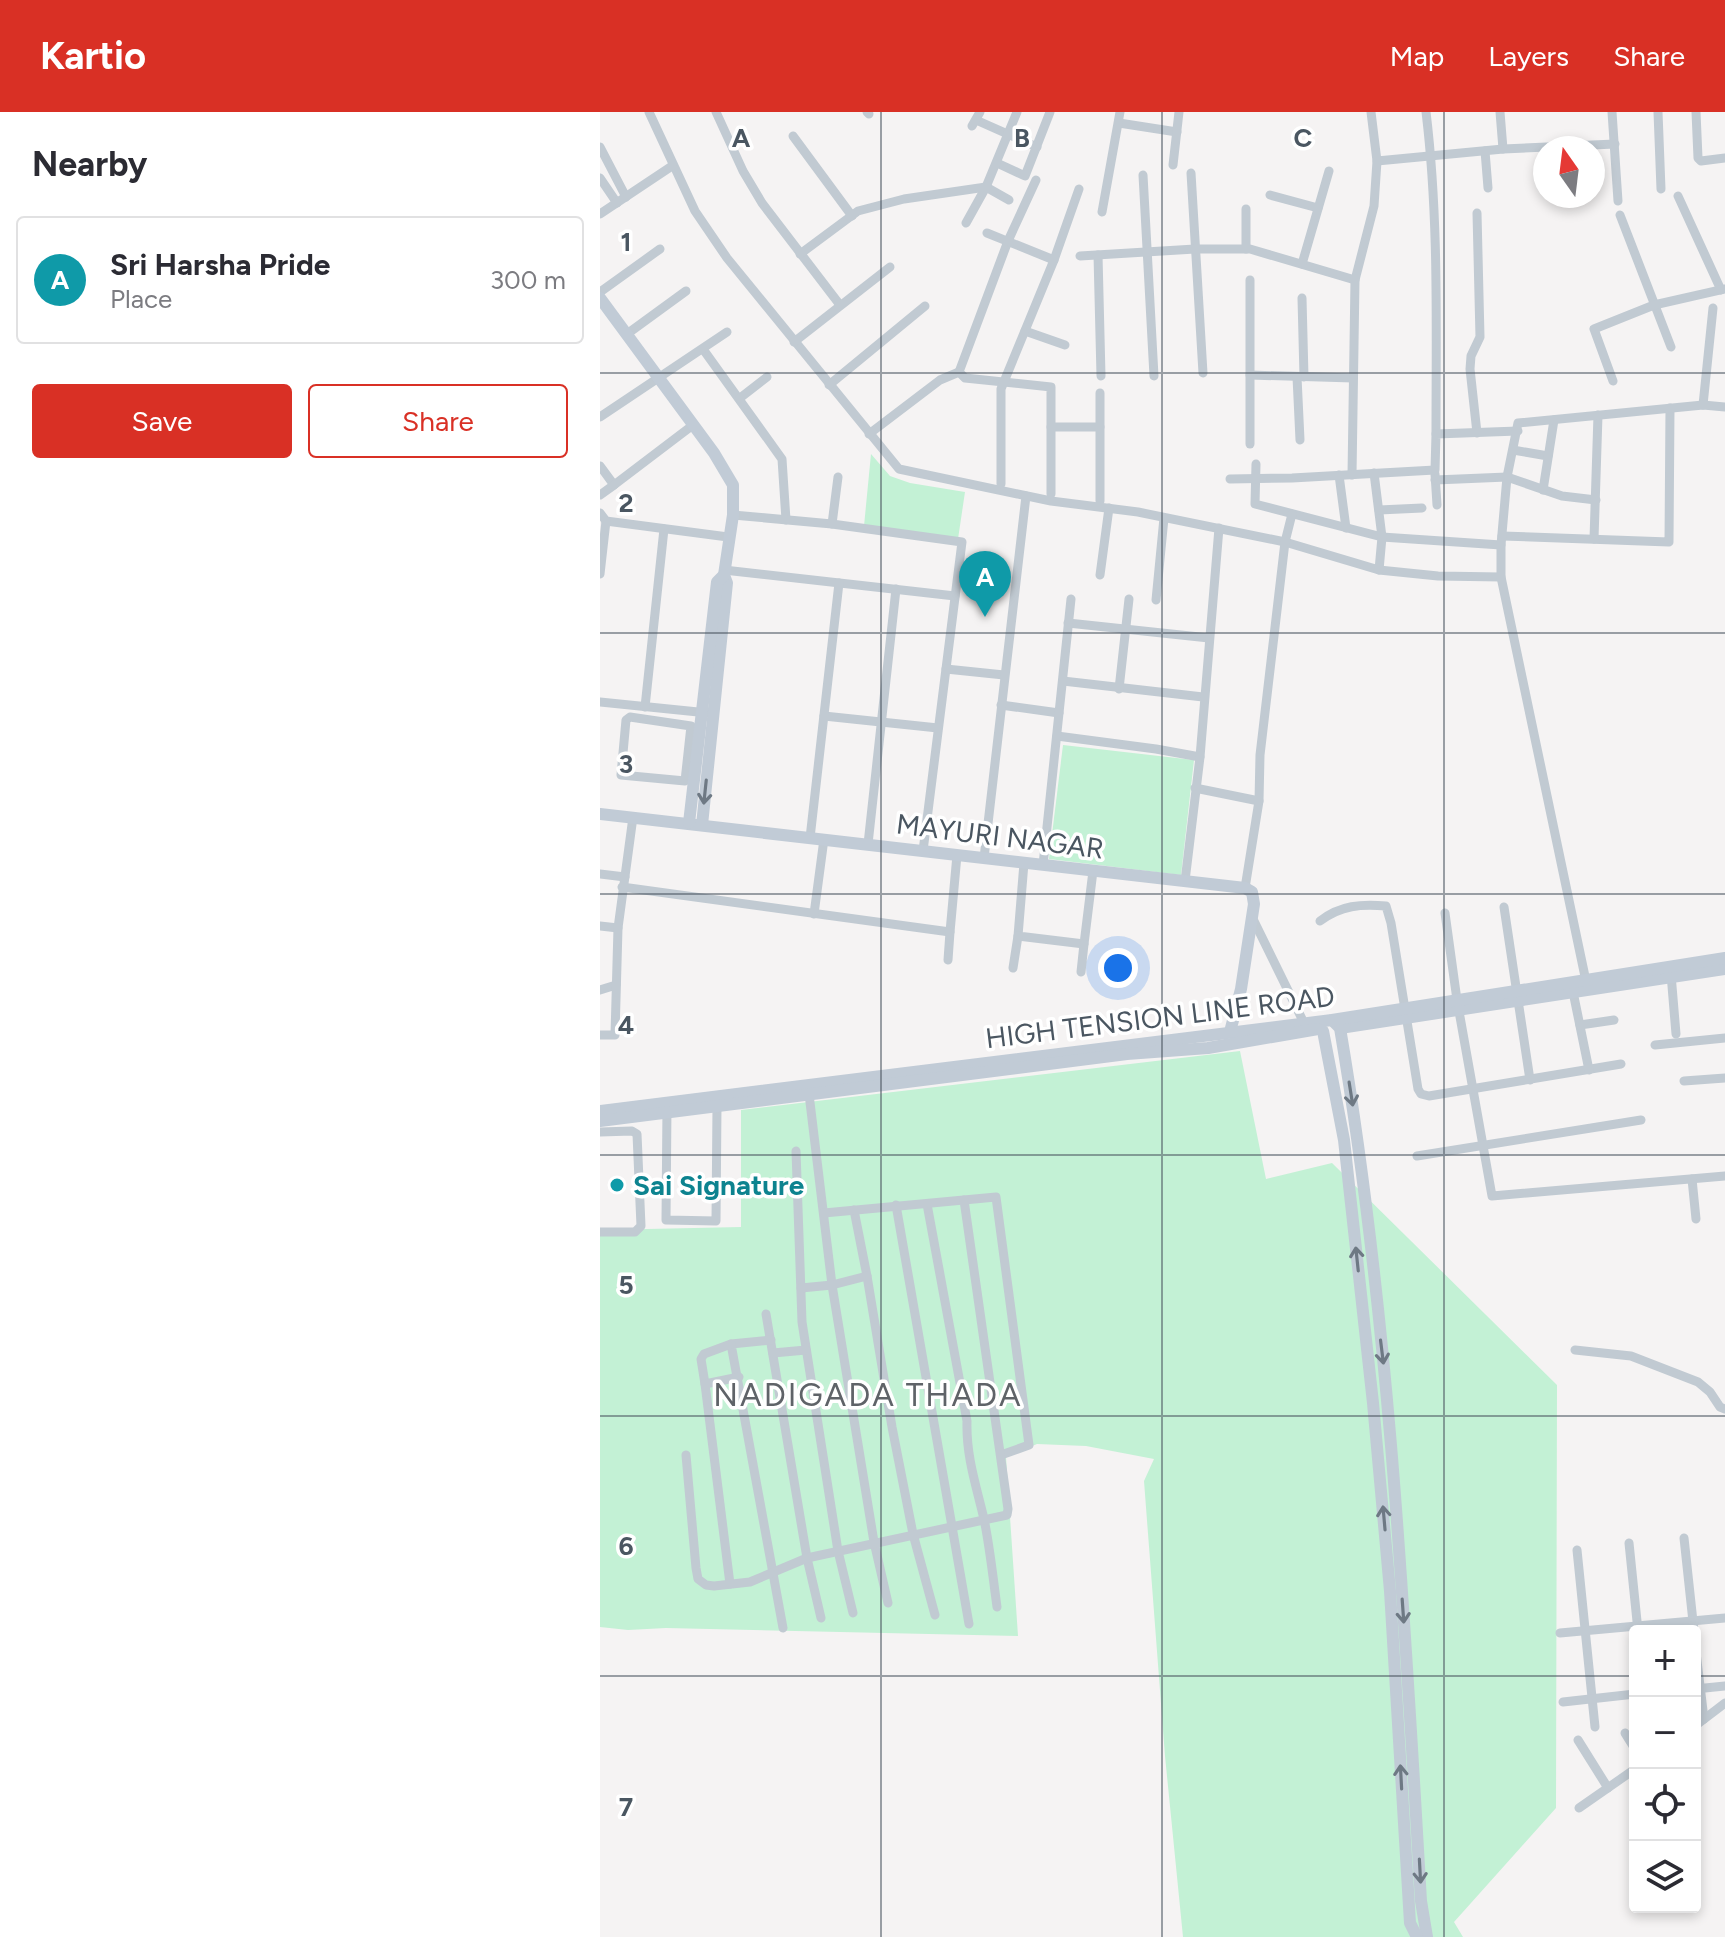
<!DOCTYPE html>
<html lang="en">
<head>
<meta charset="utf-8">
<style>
  :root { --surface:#fff; --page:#f2f2f3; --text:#2b2b33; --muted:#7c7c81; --line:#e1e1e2; --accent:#d93025 }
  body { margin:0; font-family:Figtree,sans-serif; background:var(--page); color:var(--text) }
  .controls { position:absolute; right:24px; bottom:24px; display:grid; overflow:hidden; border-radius:8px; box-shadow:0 4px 12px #0003 }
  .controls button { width:72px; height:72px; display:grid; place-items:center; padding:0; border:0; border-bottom:2px solid var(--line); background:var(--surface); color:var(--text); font:40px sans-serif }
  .compass { position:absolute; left:933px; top:24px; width:72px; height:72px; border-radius:50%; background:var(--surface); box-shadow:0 4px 12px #0003; rotate:346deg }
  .you { position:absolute; left:518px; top:856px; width:28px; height:28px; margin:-20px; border:6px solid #fff; border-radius:50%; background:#1a73e8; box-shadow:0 0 0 12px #1a73e833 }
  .badge { display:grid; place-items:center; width:52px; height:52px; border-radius:50%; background:var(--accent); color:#fff; font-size:26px; font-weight:700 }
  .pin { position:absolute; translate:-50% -66px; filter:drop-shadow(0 2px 4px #0008) }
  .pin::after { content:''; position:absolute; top:42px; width:28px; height:24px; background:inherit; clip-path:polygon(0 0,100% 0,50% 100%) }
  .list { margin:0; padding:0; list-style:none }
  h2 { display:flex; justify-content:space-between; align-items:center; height:104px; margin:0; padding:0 32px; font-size:34px }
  h2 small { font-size:26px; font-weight:400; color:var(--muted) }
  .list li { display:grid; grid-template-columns:52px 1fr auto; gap:24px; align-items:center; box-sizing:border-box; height:128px; margin:0 16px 16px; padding:0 16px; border:2px solid var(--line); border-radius:8px }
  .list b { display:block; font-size:30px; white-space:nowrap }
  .list p { margin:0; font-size:26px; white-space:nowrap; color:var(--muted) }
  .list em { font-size:26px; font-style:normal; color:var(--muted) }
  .actions { display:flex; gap:16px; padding:24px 32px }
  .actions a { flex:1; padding:18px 0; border:2px solid var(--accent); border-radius:8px; text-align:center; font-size:28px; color:var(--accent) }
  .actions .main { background:var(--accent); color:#fff }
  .icon { flex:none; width:44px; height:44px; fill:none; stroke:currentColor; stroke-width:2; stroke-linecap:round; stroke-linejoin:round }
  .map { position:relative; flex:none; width:1125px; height:1825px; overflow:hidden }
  header { display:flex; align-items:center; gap:48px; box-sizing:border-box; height:112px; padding:0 40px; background:var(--accent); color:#fff }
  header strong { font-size:38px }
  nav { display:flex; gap:44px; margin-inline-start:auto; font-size:28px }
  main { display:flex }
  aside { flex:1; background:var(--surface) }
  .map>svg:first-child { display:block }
  .green { fill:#c3f1d5 }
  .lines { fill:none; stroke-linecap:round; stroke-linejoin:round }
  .street { stroke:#c1cad2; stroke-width:9 }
  .secondary { stroke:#c1cbd6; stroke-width:12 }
  .oneway { stroke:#6e7984 }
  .grid { fill:none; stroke:#4a5661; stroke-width:2; stroke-opacity:0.55 }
  .culture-dot { fill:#0f9aa8; stroke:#fff; stroke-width:3 }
  .labels { text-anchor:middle; stroke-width:7; stroke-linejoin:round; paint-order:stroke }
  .street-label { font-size:28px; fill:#4a5661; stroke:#fff }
  .culture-label { font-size:28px; font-weight:bold; fill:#0d838f; stroke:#fff; text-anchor:start }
  .quarter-label { font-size:32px; letter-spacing:2px; fill:#5f6368; stroke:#fff }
  .grid-label { font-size:26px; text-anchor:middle; font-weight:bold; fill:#4a5661; stroke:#fff; stroke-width:7; stroke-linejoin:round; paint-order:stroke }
</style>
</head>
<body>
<header>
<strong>Kartio</strong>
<nav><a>Map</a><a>Layers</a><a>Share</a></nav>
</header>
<main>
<aside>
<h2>Nearby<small></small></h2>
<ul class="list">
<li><span class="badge" style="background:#0f9aa8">A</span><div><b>Sri Harsha Pride</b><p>Place</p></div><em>300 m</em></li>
</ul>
<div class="actions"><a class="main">Save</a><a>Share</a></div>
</aside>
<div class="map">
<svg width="1125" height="1825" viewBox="0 0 1125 1825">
  <rect width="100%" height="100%" fill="#f5f3f3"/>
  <!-- green -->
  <g class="green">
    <polygon points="271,342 290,364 310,371 365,380 358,427 264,414"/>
    <polygon points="463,633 594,648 581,763 449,747"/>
    <polygon points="640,939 666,1067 732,1051 957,1273 956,1696 854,1810 863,1825 583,1825 565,1644 544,1369 554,1347 486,1334 437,1332 406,1345 418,1524 66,1516 28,1518 0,1515 0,1118 141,1115 141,998"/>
  </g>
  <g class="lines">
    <!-- street -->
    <g class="street">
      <polyline points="49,0 95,99 127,146 299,357 451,389 538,400 685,430 779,458 838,464 901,465"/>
      <polyline points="116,0 143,59 162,91 240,193"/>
      <polyline points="267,0 269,2"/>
      <path d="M826 0C839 107 836 215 836 322"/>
      <polyline points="900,0 903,37"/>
      <polyline points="1012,0 1018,89"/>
      <polyline points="1058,0 1061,77"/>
      <polyline points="1096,0 1098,46 1101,49 1125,46"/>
      <polyline points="376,8 437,35"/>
      <polyline points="519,11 577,20"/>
      <polyline points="372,14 380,0"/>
      <polyline points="193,24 252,104"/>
      <polyline points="0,35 26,85"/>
      <polyline points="885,39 888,76"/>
      <polyline points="777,49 903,37 1015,32"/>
      <polyline points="397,51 425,64 450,0"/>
      <polyline points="573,53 579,0"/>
      <polyline points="591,61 603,261"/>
      <polyline points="543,63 554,264"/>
      <polyline points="0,66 17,91"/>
      <polyline points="436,68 408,129 359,260 365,266 451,275 451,382"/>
      <polyline points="670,83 718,96"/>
      <polyline points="1078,84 1121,178"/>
      <polyline points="646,97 646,137"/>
      <polyline points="502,100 520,0"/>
      <polyline points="877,101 880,225 871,244 870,257 877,321"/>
      <polyline points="0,102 72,54"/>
      <polyline points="1020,103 1071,235"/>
      <polyline points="366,111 386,75 417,0"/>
      <polyline points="387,121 454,148"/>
      <polyline points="200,142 258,99 304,87 386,75 409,88"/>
      <polyline points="498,143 501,264"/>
      <polyline points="480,144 595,137 650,137 755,168"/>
      <polyline points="702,152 729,59"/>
      <polyline points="0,180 60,137"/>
      <polyline points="702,186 704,265"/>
      <polyline points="425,219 465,233"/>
      <polyline points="27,222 86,179"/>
      <polyline points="194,230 290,155"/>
      <polyline points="103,237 182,347 186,408"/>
      <polyline points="650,263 753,266"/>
      <polyline points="697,265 700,328"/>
      <polyline points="1013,269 994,217 1054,193 1125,177"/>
      <polyline points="229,273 325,194"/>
      <polyline points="140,286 167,265"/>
      <polyline points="1103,293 1113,196"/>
      <polyline points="0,305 127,220"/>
      <polyline points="451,315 500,315"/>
      <polyline points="269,322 340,268 359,260"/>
      <polyline points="650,332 650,168"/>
      <polyline points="913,338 948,344"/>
      <polyline points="656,352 655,392 782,425 901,433"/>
      <polyline points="0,354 14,373 0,383"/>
      <polyline points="774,361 782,425 779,458"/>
      <polyline points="835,362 837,393"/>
      <polyline points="739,363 746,416"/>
      <polyline points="752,363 755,168 774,94 777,49 771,0"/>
      <polyline points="630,367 692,366 835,358 836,322 918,319"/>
      <polyline points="835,368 907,365 962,384 996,388"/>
      <polyline points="401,372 401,277 454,148 479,77"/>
      <polyline points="14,373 93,313"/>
      <polyline points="943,378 954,308"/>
      <polyline points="500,389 500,281"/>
      <polyline points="779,398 822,396"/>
      <polyline points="0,401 6,409 128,425"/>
      <polyline points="133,403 232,412 362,430 323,739"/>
      <polyline points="232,412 238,365"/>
      <polyline points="902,424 1069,430 1070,296"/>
      <polyline points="994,427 998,303"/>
      <polyline points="124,458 355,484"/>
      <polyline points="0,462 6,409"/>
      <polyline points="500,463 509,396"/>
      <polyline points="556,488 564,406"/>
      <polyline points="468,511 609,526"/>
      <polyline points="346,557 404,563"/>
      <polyline points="463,569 603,585"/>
      <polyline points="519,577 529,487"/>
      <polyline points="0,590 108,601"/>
      <polyline points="401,593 459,601"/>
      <polyline points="45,595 64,417"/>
      <polyline points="224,604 338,616"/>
      <polygon points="30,605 91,614 85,669 21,663 26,608"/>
      <polyline points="457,624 556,637 600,645"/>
      <polyline points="595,676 659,689"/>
      <polyline points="210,726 239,471"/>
      <polyline points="268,732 296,477"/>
      <polyline points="384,746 426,384"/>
      <polyline points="424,751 418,824 484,832 493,759"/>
      <polyline points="443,753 471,487"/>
      <polyline points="0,762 25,765"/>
      <polyline points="585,769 600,645 619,416"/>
      <polyline points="22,775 350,820 357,743"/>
      <polyline points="645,776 659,689 660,643 685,430 692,402"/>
      <polyline points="904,795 930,968"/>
      <polyline points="845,801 857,888 892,1084 1125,1064"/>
      <polyline points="214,802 224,727"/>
      <polyline points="652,805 704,911"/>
      <path d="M720 809C741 793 761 792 786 794L791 811 818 977 821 982 829 984 1021 952"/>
      <polyline points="0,814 18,816"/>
      <polyline points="348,848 350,820"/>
      <polyline points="413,856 418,824"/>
      <polyline points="481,860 484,832"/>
      <polyline points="1071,862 1076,922"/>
      <polyline points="987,874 901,465 901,433 907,365 918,311 1103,293 1125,295"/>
      <polyline points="972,875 989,958"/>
      <polyline points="0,878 16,873"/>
      <polyline points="980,913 1014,908"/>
      <polyline points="0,923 15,923 18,816 33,705"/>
      <polyline points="1055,933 1125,926"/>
      <polyline points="1084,969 1125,966"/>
      <polyline points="209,982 232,1173 274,1430 288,1491"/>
      <polyline points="67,994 66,1108 116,1109 117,994"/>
      <polyline points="0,1020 32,1019 37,1022 41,1114 35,1120 0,1120"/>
      <polyline points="196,1039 202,1210 238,1439 253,1501"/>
      <polyline points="817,1044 1041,1008"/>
      <polyline points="1092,1067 1096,1107"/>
      <path d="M327 1092 367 1309C366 1344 376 1373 384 1407 390 1436 393 1466 397 1495"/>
      <polyline points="296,1093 369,1512"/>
      <polyline points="254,1098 267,1164"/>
      <polyline points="224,1101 396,1085 429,1333 401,1343"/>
      <polyline points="201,1176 232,1173 267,1164 292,1315 313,1422 335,1503"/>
      <polyline points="166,1202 207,1446 221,1506"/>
      <polyline points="171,1228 131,1232 183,1516"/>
      <polyline points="975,1238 1031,1244 1098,1270 1110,1280 1120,1295 1125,1297"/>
      <polyline points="173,1241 206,1238"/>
      <polyline points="105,1272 101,1247 104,1242 131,1232"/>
      <polyline points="86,1343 96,1456 98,1467 106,1473 114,1474 150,1470 207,1446 407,1403 408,1397 364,1088"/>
      <polyline points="1084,1426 1094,1519"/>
      <polyline points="1029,1431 1038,1519"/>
      <polyline points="977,1438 995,1615"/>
      <polyline points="130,1472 105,1272 139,1265"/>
      <polyline points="960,1521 1125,1506"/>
      <polyline points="1095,1532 1104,1607"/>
      <polyline points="1095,1577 1125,1574"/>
      <polyline points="963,1590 1035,1582"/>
      <polyline points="1095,1614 1125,1591"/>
      <polyline points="1025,1621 1035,1637"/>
      <polyline points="978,1628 1008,1676"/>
      <polyline points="979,1696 1035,1657"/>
    </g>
    <!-- secondary -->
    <g class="secondary">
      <polyline points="0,186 114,341 133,373 133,403 124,463 127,471 102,713"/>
      <polyline points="0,702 645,776 652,780 654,792 641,877 630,920"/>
      <polyline points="89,711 117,470 124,463"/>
      <path d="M732 908 740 916C789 1205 804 1497 821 1789L827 1825"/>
      <polyline points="740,916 1125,857"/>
      <polyline points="0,999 732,908 1125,846"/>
      <polyline points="0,1009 527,942 608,936 718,917 723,919 744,1028 773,1291 790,1479 810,1811 817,1825"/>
    </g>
  </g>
  <!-- one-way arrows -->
  <defs><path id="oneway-shaft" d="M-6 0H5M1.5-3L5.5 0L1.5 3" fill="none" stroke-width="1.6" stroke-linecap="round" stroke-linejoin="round" transform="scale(2)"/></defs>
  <g class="oneway">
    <use href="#oneway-shaft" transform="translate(105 680) rotate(96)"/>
    <use href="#oneway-shaft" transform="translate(751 982) rotate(81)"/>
    <use href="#oneway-shaft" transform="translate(757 1147) rotate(-96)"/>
    <use href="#oneway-shaft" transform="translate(782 1240) rotate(83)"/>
    <use href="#oneway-shaft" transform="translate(784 1406) rotate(-95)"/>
    <use href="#oneway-shaft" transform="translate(803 1499) rotate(86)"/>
    <use href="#oneway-shaft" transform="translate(801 1665) rotate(-93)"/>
    <use href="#oneway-shaft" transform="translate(820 1759) rotate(87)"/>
  </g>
  <!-- grid -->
  <path class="grid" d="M281 0V1825M562 0V1825M844 0V1825M0 261H1125M0 521H1125M0 782H1125M0 1043H1125M0 1304H1125M0 1564H1035M1095 1564H1125"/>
  <!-- markers -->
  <circle class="culture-dot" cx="17" cy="1073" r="8"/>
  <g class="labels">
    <!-- street labels -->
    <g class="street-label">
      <text transform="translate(400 724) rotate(7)" y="10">MAYURI NAGAR</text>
      <text transform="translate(560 905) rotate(-7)" y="10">HIGH TENSION LINE ROAD</text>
    </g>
    <!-- culture labels -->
    <g class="culture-label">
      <text x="33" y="1083">Sai Signature</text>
    </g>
    <!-- quarter labels -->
    <g class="quarter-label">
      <text x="268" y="1294">NADIGADA THADA</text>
    </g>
  </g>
  <g class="grid-label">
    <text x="141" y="35">A</text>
    <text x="422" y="35">B</text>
    <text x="703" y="35">C</text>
    <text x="26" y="139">1</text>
    <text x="26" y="400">2</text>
    <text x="26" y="661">3</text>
    <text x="26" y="922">4</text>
    <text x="26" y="1182">5</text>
    <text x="26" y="1443">6</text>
    <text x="26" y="1704">7</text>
  </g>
</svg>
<div class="controls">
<button>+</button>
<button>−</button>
<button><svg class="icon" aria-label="locate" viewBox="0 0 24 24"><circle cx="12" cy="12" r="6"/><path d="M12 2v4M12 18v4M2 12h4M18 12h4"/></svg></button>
<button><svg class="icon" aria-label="layers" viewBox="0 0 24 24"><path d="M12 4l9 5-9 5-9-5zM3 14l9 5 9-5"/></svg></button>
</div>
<svg class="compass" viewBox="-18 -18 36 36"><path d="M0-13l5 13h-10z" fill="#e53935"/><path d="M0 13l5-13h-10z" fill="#7c7c81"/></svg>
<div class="you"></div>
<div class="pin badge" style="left:385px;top:505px;background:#0f9aa8">A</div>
</div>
</main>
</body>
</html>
